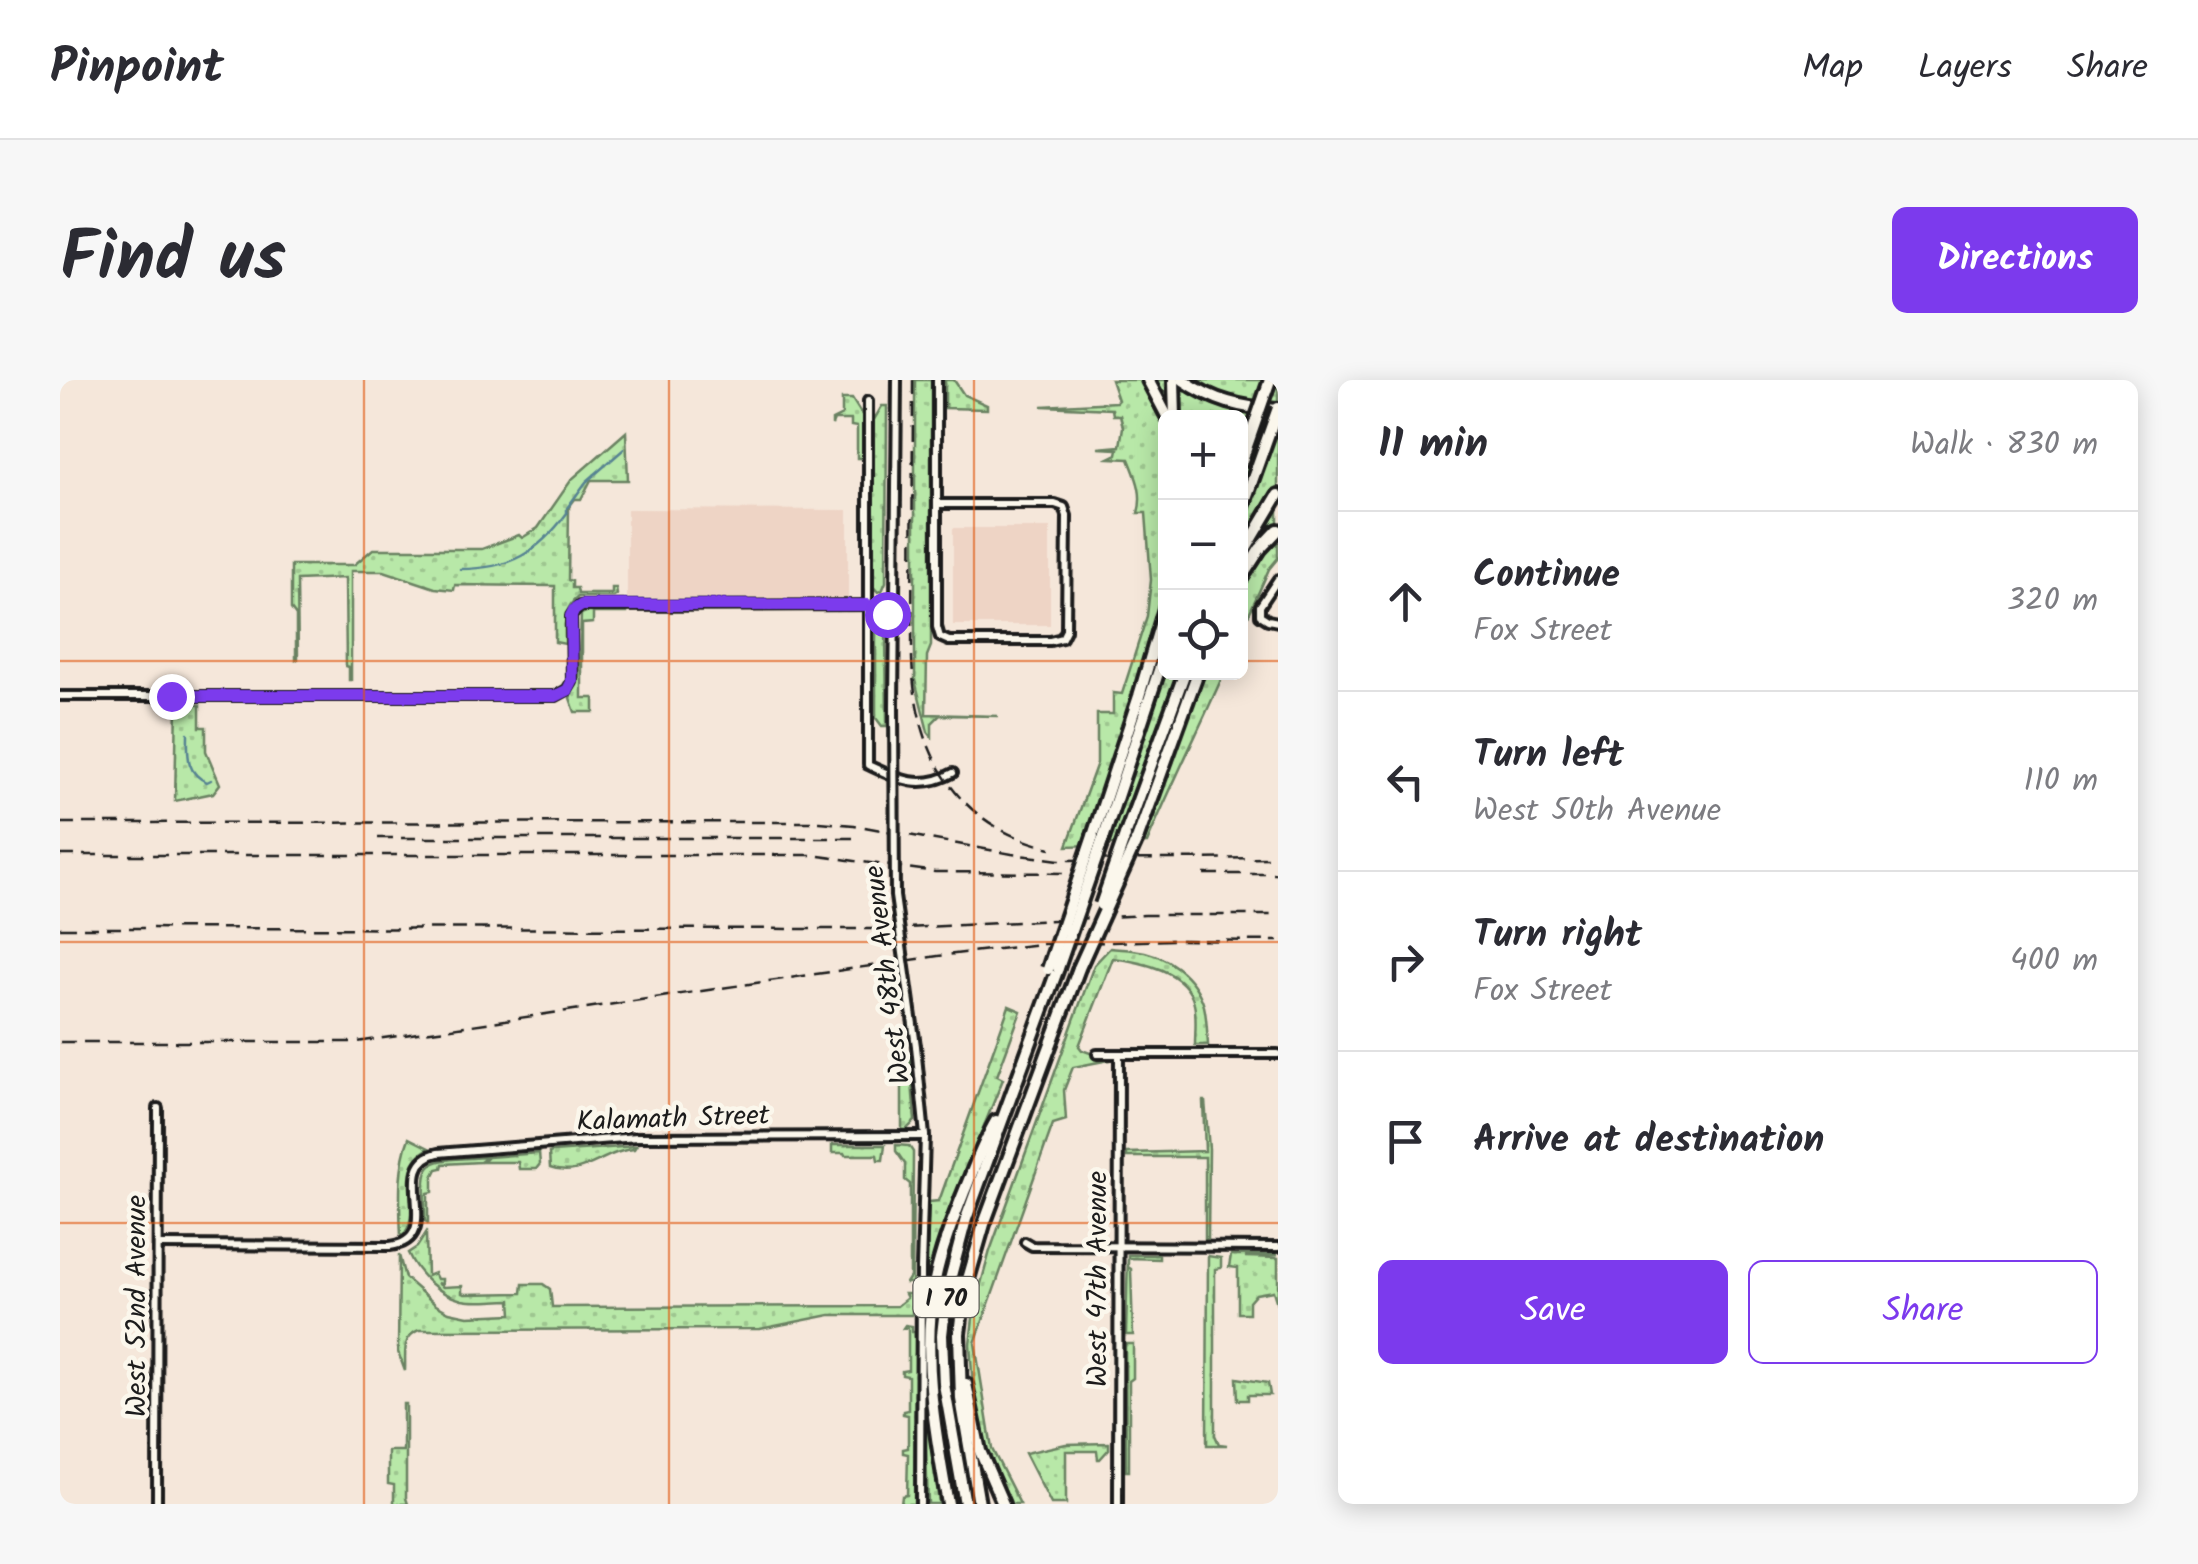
<!DOCTYPE html>
<html lang="en">
<head>
<meta charset="utf-8">
<style>
  :root { --surface:#fff; --page:#f7f7f7; --text:#2b2b33; --muted:#7c7c81; --line:#e1e1e2; --accent:#7c3aed }
  body { margin:0; font-family:Kalam,sans-serif; background:var(--page); color:var(--text) }
  .controls { position:absolute; right:30px; top:30px; display:grid; overflow:hidden; border-radius:15px; box-shadow:0 5px 25px #0003 }
  .controls button { width:90px; height:90px; display:grid; place-items:center; padding:0; border:0; border-bottom:2px solid var(--line); background:var(--surface); color:var(--text); font:50px sans-serif }
  .stop { position:absolute; width:30px; height:30px; margin:-22px; border:8px solid #7c3aed; border-radius:50%; background:#fff }
  .stop.end { background:#7c3aed; border-color:#fff; box-shadow:0 2px 10px #0008 }
  .list { margin:0; padding:0; list-style:none }
  h2 { display:flex; justify-content:space-between; align-items:center; height:130px; margin:0; padding:0 40px; font-size:42px }
  h2 small { font-size:32px; font-weight:400; color:var(--muted) }
  .list li { display:grid; grid-template-columns:65px 1fr auto; gap:30px; align-items:center; box-sizing:border-box; height:180px; padding:0 40px; border-top:2px solid var(--line) }
  .list b { display:block; font-size:38px; white-space:nowrap }
  .list p { margin:0; font-size:32px; white-space:nowrap; color:var(--muted) }
  .list em { font-size:32px; font-style:normal; color:var(--muted) }
  .actions { display:flex; gap:20px; padding:30px 40px }
  .actions a { flex:1; padding:22px 0; border:2px solid var(--accent); border-radius:15px; text-align:center; font-size:35px; color:var(--accent) }
  .actions .main { background:var(--accent); color:#fff }
  .icon { flex:none; width:55px; height:55px; fill:none; stroke:currentColor; stroke-width:2; stroke-linecap:round; stroke-linejoin:round }
  .map { position:relative; flex:none; width:1218px; height:1124px; overflow:hidden; border-radius:15px }
  header { display:flex; align-items:center; gap:60px; box-sizing:border-box; height:140px; padding:0 50px; background:var(--surface); border-bottom:2px solid var(--line) }
  header strong { font-size:48px }
  nav { display:flex; gap:55px; margin-inline-start:auto; font-size:35px }
  .intro { display:flex; align-items:center; justify-content:space-between; box-sizing:border-box; height:240px; padding:0 60px }
  h1 { margin:0; font-size:70px }
  .button { padding:25px 45px; border-radius:15px; background:var(--accent); color:#fff; font-size:35px; font-weight:700 }
  main { display:flex; gap:60px; padding:0 60px }
  aside { flex:1; background:var(--surface); border-radius:15px; box-shadow:0 5px 25px #0003 }
  .map>svg:first-child { display:block }
  .built { fill:#eed4c5 }
  .grass { fill:url(#grass-dots); stroke:#6a8262; stroke-width:2.5 }
  .lines { fill:none; stroke-linecap:round; stroke-linejoin:round }
  .stream { stroke:#578392; stroke-width:2.5 }
  .minor-casing { stroke:#1c1c1c; stroke-width:14 }
  .highway-casing { stroke:#1c1c1c; stroke-width:18 }
  .minor { stroke:#fbf7ec; stroke-width:6 }
  .highway { stroke:#fbf7ec; stroke-width:10 }
  .rail { stroke:#1c1c1c; stroke-width:2.5; stroke-dasharray:15 8; stroke-linecap:butt }
  .minor-bridge-casing { stroke:#1c1c1c; stroke-width:14; stroke-linecap:butt }
  .highway-bridge-casing { stroke:#1c1c1c; stroke-width:18; stroke-linecap:butt }
  .minor-bridge { stroke:#fbf7ec; stroke-width:6 }
  .highway-bridge { stroke:#fbf7ec; stroke-width:10 }
  .route { stroke:#7c3aed; stroke-width:12 }
  .grid { fill:none; stroke:#de560d; stroke-width:2.5; stroke-opacity:0.55 }
  .labels { text-anchor:middle; stroke-width:9; stroke-linejoin:round; paint-order:stroke }
  .shield { fill:#fbf7ec; stroke:#5f5e5a; stroke-width:2.5 }
  .shield-label { font-size:25px; font-weight:bold; fill:#1c1c1c }
  .street-label { font-size:28px; fill:#1c1c1c; stroke:#fbf7ec }
</style>
</head>
<body>
<header>
<strong>Pinpoint</strong>
<nav><a>Map</a><a>Layers</a><a>Share</a></nav>
</header>
<div class="intro"><h1>Find us</h1><a class="button">Directions</a></div>
<main>
<div class="map">
<svg width="1218" height="1124" viewBox="0 0 1218 1124">
  <defs>
    <pattern id="grass-dots" width="8" height="8" patternUnits="userSpaceOnUse" patternTransform="scale(2.5)"><rect width="8" height="8" fill="#b8e8a8"/><path d="M2 2h.1M6 6h.1" fill="none" stroke="#9ec690" stroke-width="1.8" stroke-linecap="round"/></pattern>
  </defs>
  <rect width="100%" height="100%" fill="#f5e7da"/>
  <filter id="ink" filterUnits="userSpaceOnUse"><feTurbulence type="fractalNoise" baseFrequency=".01" numOctaves="2"/><feDisplacementMap in="SourceGraphic" scale="20" xChannelSelector="R" yChannelSelector="G"/><feConvolveMatrix kernelMatrix="1 2 1 2 8 2 1 2 1" color-interpolation-filters="sRGB"/></filter>
  <g filter="url(#ink)">
    <!-- built -->
    <g class="built">
      <polygon points="567,129 788,130 788,218 567,218"/>
      <rect x="893" y="148" width="97" height="97"/>
    </g>
    <!-- grass -->
    <g class="grass">
      <polygon points="855,0 871,0 871,266 867,276 866,334 938,336 880,335 872,343 872,357 868,352 855,300"/>
      <polygon points="885,0 894,0 904,15 927,25 927,29 885,28"/>
      <path d="M1051 0H1218V178L1209 189 1181 252 1180 38H1106V292L1164 293C1139 350 1111 405 1087 463L1007 466 1037 383V334H1053V313L1062 314 1087 236 1091 200 1086 133H1078C1084 113 1076 97 1069 79L1049 78 1057 74 1058 69 1038 68 1060 66 1063 47 1060 35H1053L1052 29 982 26 1056 22 1058 20Z"/>
      <polygon points="782,19 792,19 804,38 803,78 797,78 797,47 791,46 791,40 774,40 772,45 772,40 782,35"/>
      <polygon points="822,26 827,26 826,202 822,211 818,212 811,204 812,43"/>
      <path d="M566 52 568 100H531L521 119H515L509 127 508 200 512 201V208H517L518 214H552V208H556L557 215 554 217H518C502 229 505 246 505 264L495 262V206L395 205 394 210 375 208 324 191H291V300H289V287L286 286 285 198 237 200 238 279 236 280V236L231 229V185H294L313 169H422L459 155 462 158 478 148 512 99Z"/>
      <polygon points="567,231 567,233 533,233 533,243 522,244 522,318 534,318 534,332 515,332 510,318 519,297 521,234 526,232"/>
      <polygon points="820,240 826,249 827,346 822,346 816,338 816,243"/>
      <polygon points="117,324 140,325 140,347 146,347 146,371 160,404 153,413 115,421"/>
      <path d="M1050 568C1058 569 1066 569 1073 570 1105 573 1135 595 1144 626 1147 639 1147 652 1148 665H1135C1135 652 1137 636 1134 624 1127 590 1081 582 1053 578L1019 666 1022 670 1049 680 1013 687 1004 710 1006 740 993 744 915 963 932 1069 960 1124H950L924 1069 914 1023 910 964 914 929 930 871 1034 585Z"/>
      <polygon points="949,626 961,631 937,696 943,699 888,835 868,910 865,907 869,822 879,821"/>
      <polygon points="850,674 855,741 845,751 842,749 842,675"/>
      <polygon points="1143,721 1145,721 1149,769 1148,859 1145,859 1145,777 1067,777 1067,773 1145,771"/>
      <path d="M349 758 369 768C330 790 367 831 341 858 340 826 337 788 349 758Z"/>
      <polygon points="772,765 825,765 823,780 818,780 817,775 785,775 784,773 772,773"/>
      <polygon points="836,765 849,766 853,772 852,903 846,903 850,897 850,804 845,800 845,784 836,771"/>
      <path d="M576 766 574 769C543 771 521 800 490 788L489 773 492 772Z"/>
      <polygon points="479,773 480,784 476,789 459,789 458,782 423,782 428,777"/>
      <path d="M427 777 420 782 383 784 382 788 377 789 373 797V812L368 813V843L365 841C364 773 360 782 427 777Z"/>
      <path d="M366 853 367 896 374 893 377 899H382V904L377 903 383 907 402 906V913L405 914 462 913 463 904H483L490 909 492 927 837 926 847 918 845 914H852V935H770L700 949 359 950C341 957 346 974 345 991L338 972 339 875 345 898 376 925 389 932 408 936 452 934 451 920C435 920 417 923 402 920 378 914 358 895 348 873L357 867Z"/>
      <polygon points="1068,875 1099,875 1099,879 1068,878 1068,887 1071,889 1073,955 1066,955"/>
      <polygon points="1171,875 1218,875 1185,877 1218,878 1218,927 1213,911 1196,914 1189,922 1189,933 1178,933 1178,888 1169,887"/>
      <polygon points="1148,876 1161,878 1161,888 1155,889 1155,1055 1159,1064 1167,1065 1147,1065"/>
      <polygon points="845,945 852,946 852,952 856,952 854,1124 841,1124 842,1116 847,1115 848,1074 843,1073 843,1069 848,1068 848,1035 843,1034 843,1031 848,1030 848,996 842,995 842,991 848,990 848,948 843,948"/>
      <polygon points="1065,964 1073,964 1073,998 1069,1001 1069,1091 1066,1091"/>
      <polygon points="1177,998 1208,1003 1210,1015 1188,1015 1188,1020 1178,1020"/>
      <polygon points="864,1019 867,1019 879,1124 868,1124"/>
      <polygon points="343,1024 346,1024 346,1118 348,1124 334,1124 334,1105 328,1104 328,1071 343,1071"/>
      <polygon points="1049,1063 1049,1069 1040,1079 1038,1079 1037,1071 1006,1071 1006,1124 991,1124 965,1073 1006,1064"/>
    </g>
    <g class="lines">
      <!-- stream -->
      <g class="stream">
        <path d="M400 189C450 189 478 173 507 133V128L526 102 564 69"/>
        <path d="M128 353C128 373 125 393 147 402L151 400"/>
      </g>
      <defs>
        <g id="minor">
          <polyline points="877,0 877,247 880,257 889,261 990,261 1002,258 1006,250 1007,136 1004,127 995,124 877,124"/>
          <path d="M808 21V385C838 399 861 411 893 393"/>
          <polyline points="1218,199 1200,226 1200,235 1208,240 1218,242"/>
          <polyline points="814,226 827,234 833,245"/>
          <polyline points="0,316 496,316 507,310 512,302 511,236 520,226 835,225"/>
          <polyline points="834,326 837,0"/>
          <polyline points="856,666 865,756 861,889 860,1124"/>
          <polyline points="1037,674 1218,674"/>
          <polyline points="965,862 972,866 1218,867"/>
          <path d="M98 865 330 866C388 859 327 784 378 773L577 757 865 756"/>
          <polyline points="97,1124 98,728"/>
          <polyline points="1058,1124 1059,674"/>
        </g>
        <g id="highway">
          <polyline points="1088,0 1108,38"/>
          <polyline points="1114,0 1115,38"/>
          <path d="M1123 0C1153 21 1182 28 1218 30"/>
          <polyline points="1180,179 1218,115"/>
          <polyline points="1180,200 1200,169 1218,150"/>
          <polyline points="1033,456 1079,316 1106,225"/>
          <polyline points="1044,456 1106,269"/>
          <polyline points="1065,456 1125,292"/>
          <polyline points="1078,457 1138,292"/>
          <polyline points="906,1004 920,1071 943,1124"/>
          <path d="M888 1124C875 1052 861 974 875 900 881 870 893 840 904 812 914 788 923 763 936 741"/>
          <polyline points="905,1124 884,1004 882,955 887,911 906,839 998,588"/>
          <polyline points="919,1124 901,1019 899,954 904,913 924,844 1019,588"/>
        </g>
      </defs>
      <!-- minor casing -->
      <use href="#minor" class="minor-casing"/>
      <!-- highway casing -->
      <use href="#highway" class="highway-casing"/>
      <!-- minor -->
      <use href="#minor" class="minor"/>
      <!-- highway -->
      <use href="#highway" class="highway"/>
      <!-- rail -->
      <g class="rail">
        <path d="M853 0 852 278C855 371 894 446 991 468"/>
        <polyline points="0,443 760,442 794,445 952,474 999,480 1218,478"/>
        <polyline points="318,458 798,458"/>
        <polyline points="0,475 752,475 875,492 1004,493"/>
        <polyline points="1144,494 1218,494"/>
        <polyline points="0,548 829,549 1085,535 1218,535"/>
        <polyline points="0,662 297,662 878,576 980,564 1116,560 1218,561"/>
      </g>
      <defs>
        <polyline id="minor-bridge" points="834,326 835,516 856,666"/>
        <g id="highway-bridge">
          <polyline points="1180,86 1210,0"/>
          <polyline points="1180,135 1218,28"/>
          <polyline points="1041,525 1065,456"/>
          <polyline points="998,588 1044,456"/>
          <polyline points="1019,588 1078,457"/>
          <polyline points="988,589 1033,456"/>
        </g>
      </defs>
      <!-- minor-bridge casing -->
      <use href="#minor-bridge" class="minor-bridge-casing"/>
      <!-- highway-bridge casing -->
      <use href="#highway-bridge" class="highway-bridge-casing"/>
      <!-- minor-bridge -->
      <use href="#minor-bridge" class="minor-bridge"/>
      <!-- highway-bridge -->
      <use href="#highway-bridge" class="highway-bridge"/>
    </g>
  </g>
  <g class="lines" filter="url(#ink)">
    <!-- route -->
    <polyline class="route" points="111,316 496,316 508,310 512,302 511,236 514,230 522,225 808,225 819,228 827,234"/>
  </g>
  <!-- grid -->
  <path class="grid" d="M304 0V1124M609 0V1124M914 0V1124M0 281H1106M1180 281H1218M0 562H1218M0 843H1218"/>
  <g class="labels">
    <!-- shield labels -->
    <rect class="shield" x="853.5" y="897" width="65" height="40" rx="8"/>
    <g class="shield-label">
      <text x="886" y="926">I 70</text>
    </g>
    <!-- street labels -->
    <g class="street-label">
      <text transform="translate(826 595) rotate(-97)" y="10">West 48th Avenue</text>
      <text transform="translate(613 737) rotate(-2)" y="10">Kalamath Street</text>
      <text transform="translate(1036 899) rotate(-90)" y="10">West 47th Avenue</text>
      <text transform="translate(75 926) rotate(-90)" y="10">West 52nd Avenue</text>
    </g>
  </g>
</svg>
<div class="controls">
<button>+</button>
<button>−</button>
<button><svg class="icon" aria-label="locate" viewBox="0 0 24 24"><circle cx="12" cy="12" r="6"/><path d="M12 2v4M12 18v4M2 12h4M18 12h4"/></svg></button>
</div>
<div class="stop" style="left:827px;top:234px"></div>
<div class="stop end" style="left:111px;top:316px"></div>
</div>
<aside>
<h2>11 min<small>Walk · 830 m</small></h2>
<ul class="list">
<li><svg class="icon" aria-label="ahead" viewBox="0 0 24 24"><path d="M12 20V5M6 11l6-6 6 6"/></svg><div><b>Continue</b><p>Fox Street</p></div><em>320 m</em></li>
<li><svg class="icon" aria-label="left" viewBox="0 0 24 24"><path d="M17 20v-9H6M10 6l-5 5 5 5"/></svg><div><b>Turn left</b><p>West 50th Avenue</p></div><em>110 m</em></li>
<li><svg class="icon" aria-label="right" viewBox="0 0 24 24"><path d="M7 20v-9h11M14 6l5 5-5 5"/></svg><div><b>Turn right</b><p>Fox Street</p></div><em>400 m</em></li>
<li><svg class="icon" aria-label="arrive" viewBox="0 0 24 24"><path d="M6 21V4h12l-3 4 3 4H6"/></svg><div><b>Arrive at destination</b></div></li>
</ul>
<div class="actions"><a class="main">Save</a><a>Share</a></div>
</aside>
</main>
</body>
</html>
